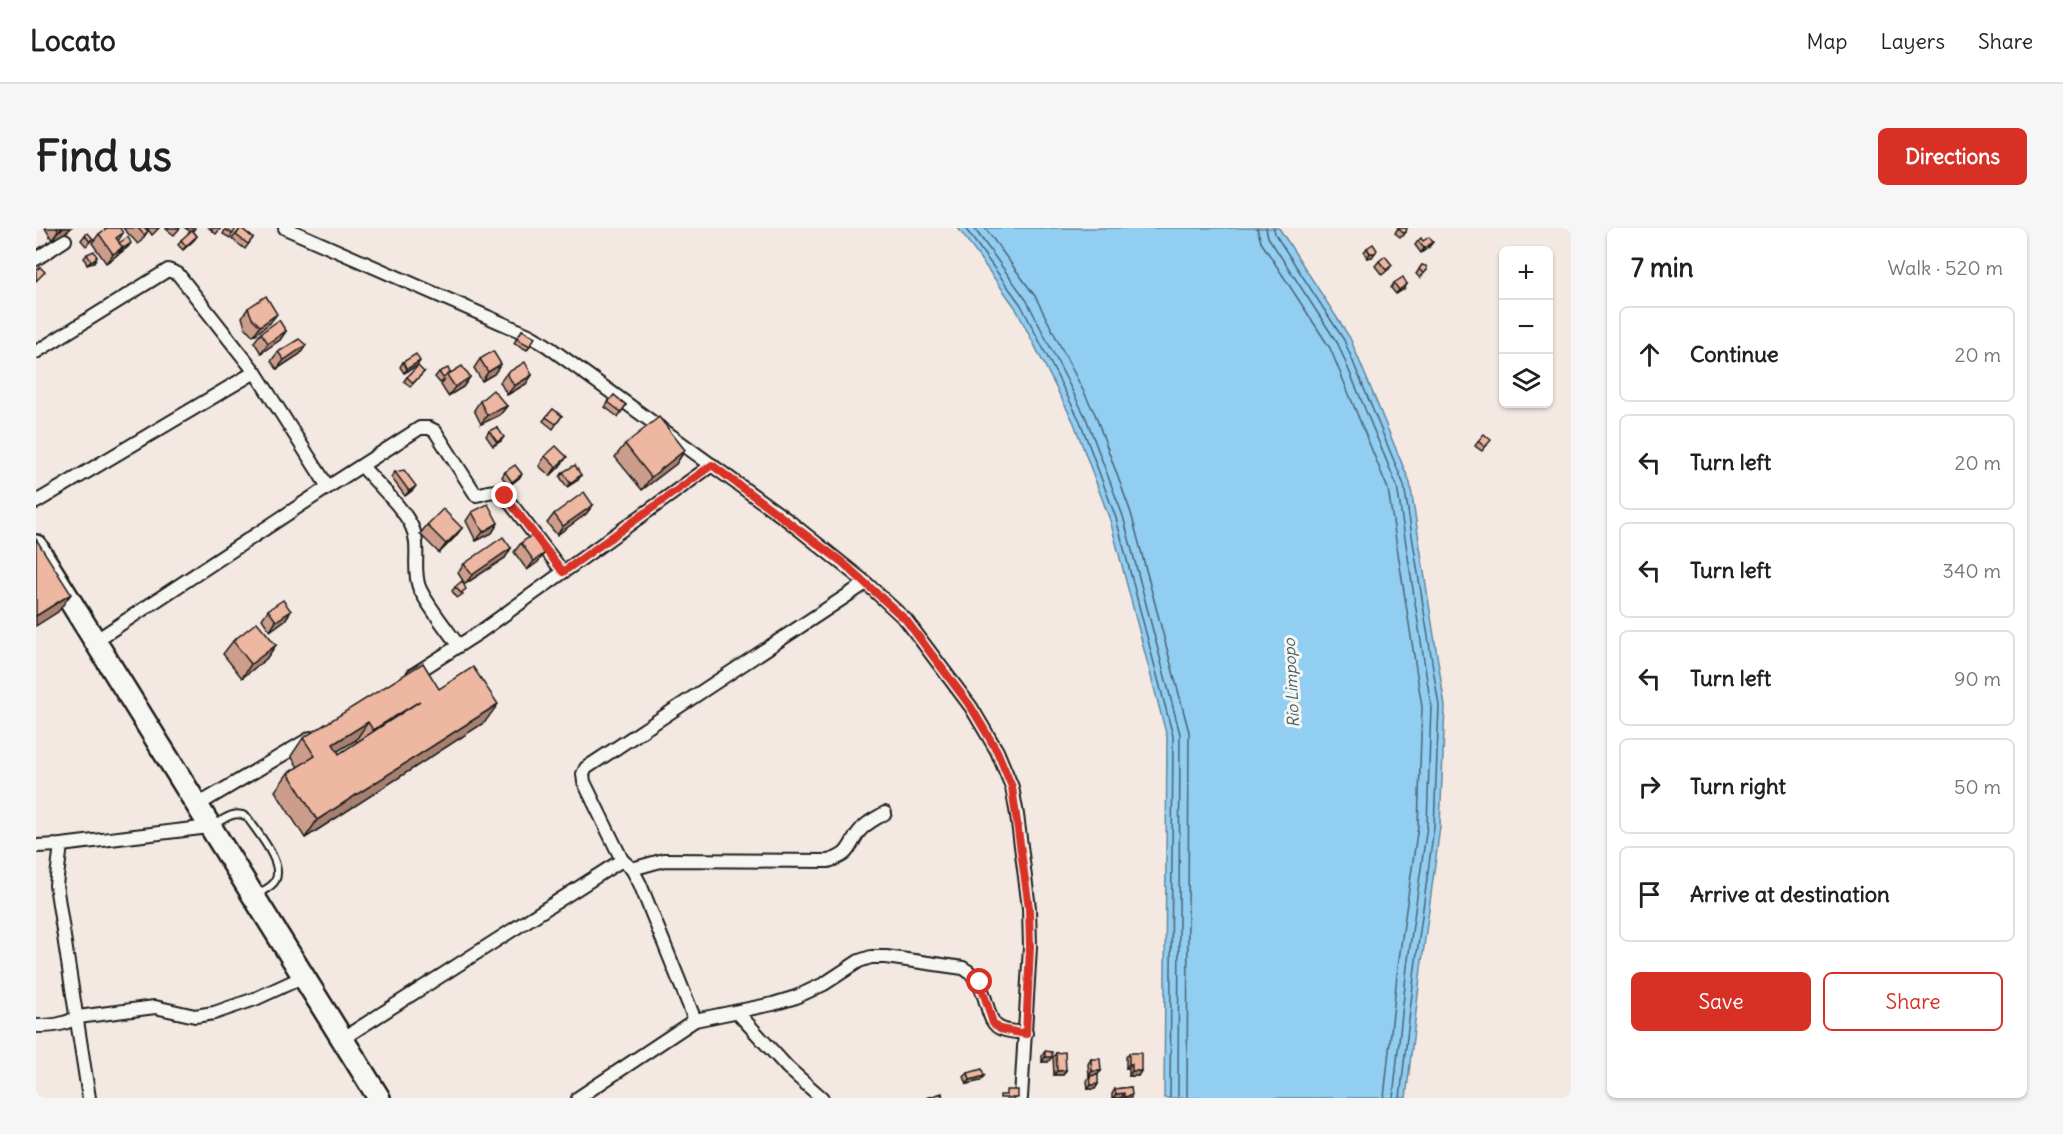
<!DOCTYPE html>
<html lang="en">
<head>
<meta charset="utf-8">
<style>
  :root { --surface:#fff; --page:#f6f6f6; --text:#202124; --muted:#757577; --line:#e0e0e0; --accent:#d93025 }
  body { margin:0; font-family:Delius,sans-serif; background:var(--page); color:var(--text) }
  .controls { position:absolute; right:18px; top:18px; display:grid; overflow:hidden; border-radius:9px; box-shadow:0 2px 4px #0004 }
  .controls button { width:54px; height:54px; display:grid; place-items:center; padding:0; border:0; border-bottom:2px solid var(--line); background:var(--surface); color:var(--text); font:30px sans-serif }
  .stop { position:absolute; width:18px; height:18px; margin:-14px; border:4px solid #d93025; border-radius:50%; background:#fff }
  .stop.end { background:#d93025; border-color:#fff; box-shadow:0 2px 6px #0008 }
  .list { margin:0; padding:0; list-style:none }
  h2 { display:flex; justify-content:space-between; align-items:center; height:78px; margin:0; padding:0 24px; font-size:26px }
  h2 small { font-size:20px; font-weight:400; color:var(--muted) }
  .list li { display:grid; grid-template-columns:39px 1fr auto; gap:18px; align-items:center; box-sizing:border-box; height:96px; margin:0 12px 12px; padding:0 12px; border:2px solid var(--line); border-radius:9px }
  .list b { display:block; font-size:22px; white-space:nowrap }
  .list em { font-size:20px; font-style:normal; color:var(--muted) }
  .actions { display:flex; gap:12px; padding:18px 24px }
  .actions a { flex:1; padding:14px 0; border:2px solid var(--accent); border-radius:9px; text-align:center; font-size:21px; color:var(--accent) }
  .actions .main { background:var(--accent); color:#fff }
  .icon { flex:none; width:33px; height:33px; fill:none; stroke:currentColor; stroke-width:2; stroke-linecap:round; stroke-linejoin:round }
  .map { position:relative; flex:none; width:1535px; height:870px; overflow:hidden; border-radius:9px }
  header { display:flex; align-items:center; gap:36px; box-sizing:border-box; height:84px; padding:0 30px; background:var(--surface); border-bottom:2px solid var(--line) }
  header strong { font-size:28px }
  nav { display:flex; gap:33px; margin-inline-start:auto; font-size:21px }
  .intro { display:flex; align-items:center; justify-content:space-between; box-sizing:border-box; height:144px; padding:0 36px }
  h1 { margin:0; font-size:42px }
  .button { padding:15px 27px; border-radius:9px; background:var(--accent); color:#fff; font-size:21px; font-weight:700 }
  main { display:flex; gap:36px; padding:0 36px }
  aside { flex:1; background:var(--surface); border-radius:9px; box-shadow:0 2px 4px #0004 }
  .map>svg:first-child { display:block }
  .water { fill:#92cdf2; stroke:#63869c; stroke-width:1.5 }
  .lines { fill:none; stroke-linecap:round; stroke-linejoin:round }
  .shore { stroke:#4b6372; stroke-width:1.5 }
  .service-casing { stroke:#1c1c1c; stroke-width:10 }
  .minor-casing { stroke:#1c1c1c; stroke-width:16 }
  .trunk-casing { stroke:#1c1c1c; stroke-width:26 }
  .service { stroke:#f6f6f2; stroke-width:6 }
  .minor { stroke:#f6f6f2; stroke-width:12 }
  .trunk { stroke:#f6f6f2; stroke-width:21 }
  .wall { fill:#cc9d8a; stroke:#1c1c1c; stroke-width:1.5; fill-rule:evenodd }
  .shaded-wall { fill:#a68071; stroke:#1c1c1c; stroke-width:1.5 }
  .building { fill:#edb7a1; stroke:#1c1c1c; stroke-width:1.5; fill-rule:evenodd }
  .route { stroke:#d93025; stroke-width:8 }
  .labels { text-anchor:middle; stroke-width:6; stroke-linejoin:round; paint-order:stroke }
  .water-label { font-size:16px; font-style:italic; fill:#455a67; stroke:#f6f6f2 }
</style>
</head>
<body>
<header>
<strong>Locato</strong>
<nav><a>Map</a><a>Layers</a><a>Share</a></nav>
</header>
<div class="intro"><h1>Find us</h1><a class="button">Directions</a></div>
<main>
<div class="map">
<svg width="1535" height="870" viewBox="0 0 1535 870">
  <rect width="100%" height="100%" fill="#f4e9e2"/>
  <filter id="ink" filterUnits="userSpaceOnUse"><feTurbulence type="fractalNoise" baseFrequency=".0167" numOctaves="2"/><feDisplacementMap in="SourceGraphic" scale="12" xChannelSelector="R" yChannelSelector="G"/><feConvolveMatrix kernelMatrix="1 2 1 2 8 2 1 2 1" color-interpolation-filters="sRGB"/></filter>
  <g filter="url(#ink)">
    <!-- water -->
    <polygon class="water" points="922,0 1243,0 1314,110 1374,255 1409,478 1404,599 1385,741 1370,870 1128,870 1131,509 1074,292 1038,195 979,79"/>
    <g class="lines">
      <!-- shore -->
      <g class="shore">
        <polyline points="929,0 985,77 1044,193 1080,290 1137,508 1134,870"/>
        <polyline points="938,0 991,73 1050,190 1087,288 1144,506 1142,870"/>
        <polyline points="949,0 999,68 1059,186 1095,285 1153,504 1151,870"/>
        <polyline points="1221,0 1225,14 1294,120 1352,261 1386,479 1382,598 1362,738 1348,870"/>
        <polyline points="1230,0 1232,9 1302,116 1361,258 1395,478 1391,598 1371,739 1357,870"/>
        <polyline points="1238,0 1239,6 1308,112 1368,257 1403,478 1398,599 1379,740 1364,870"/>
      </g>
      <defs>
        <path id="service" d="M179 596C190 590 199 582 211 589 221 604 249 636 239 653 236 659 226 663 220 667"/>
        <g id="minor">
          <polyline points="249,0 493,107 510,117 754,294 830,355 870,392 935,479 961,523 976,559 981,587 993,680 994,719 985,870"/>
          <polyline points="0,31 29,12"/>
          <polyline points="0,124 132,42 142,46 219,144 292,259"/>
          <path d="M326 238C341 256 366 278 376 299 385 318 376 340 383 359 389 374 412 403 422 417"/>
          <polyline points="0,274 219,144"/>
          <path d="M59 413 292 259 384 200H393L399 203 440 267C451 265 460 259 469 268L527 344"/>
          <polyline points="377,447 444,404 676,237"/>
          <polyline points="160,578 275,510"/>
          <polyline points="25,617 20,657 53,870"/>
          <polyline points="0,618 25,617 173,599"/>
          <path d="M596 641 628 632 792 633C813 627 811 622 822 605 828 596 839 591 849 585"/>
          <polyline points="701,784 752,840 786,870"/>
          <polyline points="659,792 604,656 596,641 586,632 548,554 547,546 550,540 830,355"/>
          <path d="M0 798C16 798 28 797 42 789L119 779 159 788 178 785 219 771 267 749"/>
          <polyline points="306,811 586,632"/>
          <path d="M542 870 659 792 737 776 760 769 788 756 823 733 835 729H850L927 740C956 755 946 795 966 801 973 804 982 804 990 805"/>
        </g>
        <polyline id="trunk" points="0,318 343,870"/>
      </defs>
      <!-- service casing -->
      <use href="#service" class="service-casing"/>
      <!-- minor casing -->
      <use href="#minor" class="minor-casing"/>
      <!-- trunk casing -->
      <use href="#trunk" class="trunk-casing"/>
      <!-- service -->
      <use href="#service" class="service"/>
      <!-- minor -->
      <use href="#minor" class="minor"/>
      <!-- trunk -->
      <use href="#trunk" class="trunk"/>
    </g>
    <!-- wall -->
    <g class="wall">
      <polygon points="9,0 35,0 32,3 16,12"/>
      <polygon points="87,0 109,0 112,3 106,12 102,16"/>
      <polygon points="111,0 123,0 116,7"/>
      <polygon points="131,0 144,0 138,7 130,1"/>
      <polygon points="149,0 159,0 157,3 161,8 158,12 147,22 142,17 145,12 155,4"/>
      <polygon points="173,0 185,0 180,6"/>
      <polygon points="190,0 200,0 194,10 187,6"/>
      <polygon points="205,0 217,10 209,21 196,11"/>
      <polygon points="1362,0 1370,4 1367,8 1364,9 1359,5"/>
      <polygon points="87,5 82,13 83,15 92,19 83,26 82,25 80,28 70,35 56,15 63,6"/>
      <polygon points="49,7 57,11 50,18 45,12"/>
      <polygon points="1382,13 1393,19 1385,25 1379,17"/>
      <polygon points="1331,20 1336,29 1331,30 1328,24"/>
      <polygon points="51,26 61,29 58,34 51,37 48,30"/>
      <polygon points="1343,33 1356,37 1353,41 1346,47 1339,38"/>
      <polygon points="1386,37 1391,42 1384,50 1380,46"/>
      <polygon points="1358,55 1371,56 1368,61 1360,66 1355,60"/>
      <polygon points="212,80 234,95 217,108 209,99 206,89"/>
      <polygon points="486,102 499,109 491,122 478,115"/>
      <polygon points="250,103 244,112 225,125 218,114 225,105"/>
      <polygon points="270,117 264,126 241,141 235,133 242,124"/>
      <polygon points="444,131 465,136 458,146 446,153 438,140"/>
      <polygon points="367,134 381,138 368,145 364,139"/>
      <polygon points="388,144 374,159 368,153 371,149"/>
      <polygon points="403,144 414,145 434,149 427,159 412,168 405,157 409,151 404,155 399,149"/>
      <polygon points="471,145 496,147 490,156 471,167 464,154"/>
      <polygon points="578,167 590,177 582,189 569,179"/>
      <polygon points="444,173 471,178 464,187 445,196 438,182"/>
      <polygon points="517,181 526,188 517,201 507,193"/>
      <polygon points="453,203 465,213 457,218 450,208"/>
      <polygon points="1442,213 1451,217 1446,223 1439,218"/>
      <polygon points="589,216 649,222 640,236 606,262 579,229"/>
      <polygon points="509,228 524,238 514,248 503,238"/>
      <polygon points="359,244 377,262 369,268 355,249"/>
      <polygon points="469,244 483,250 473,258 466,249"/>
      <polygon points="527,244 545,247 542,252 531,259 524,249"/>
      <polygon points="557,277 550,286 521,307 511,295 518,286"/>
      <polygon points="436,284 462,295 456,305 440,313 430,293"/>
      <polygon points="391,297 426,300 419,309 403,325 384,306"/>
      <polygon points="485,315 502,334 491,342 478,324"/>
      <polygon points="475,320 469,330 429,356 422,345 428,336"/>
      <polygon points="419,359 427,366 421,370 416,363"/>
      <polygon points="232,382 255,383 249,392 234,403 226,391"/>
      <polygon points="197,413 240,417 230,431 206,450 187,426"/>
      <path d="M403 461 449 494 269 610 239 563 252 545 262 539 255 528 267 510ZM320 512 321 514 303 526 301 523Z"/>
      <polygon points="1009,823 1012,834 1006,834 1006,828"/>
      <polygon points="1020,825 1030,842 1027,847 1018,847 1017,829"/>
      <polygon points="1093,825 1105,843 1102,848 1093,848 1093,840 1090,840 1090,829"/>
      <polygon points="1055,831 1065,843 1061,847 1053,848 1052,836"/>
      <polygon points="932,845 944,853 931,856 928,849"/>
      <polygon points="1054,848 1062,856 1059,861 1052,861 1051,853"/>
      <polygon points="1095,859 1095,870 1076,870 1076,866 1079,861"/>
    </g>
    <!-- shaded-wall -->
    <g class="shaded-wall">
      <polygon points="28,0 35,0 32,3 16,12 22,3"/>
      <polygon points="161,8 158,12 147,22 150,18"/>
      <polygon points="1397,14 1393,19 1385,25 1388,20"/>
      <polygon points="95,15 92,19 83,26 86,21"/>
      <polygon points="87,19 80,28 70,35 77,26"/>
      <polygon points="1334,25 1339,25 1336,29 1331,30"/>
      <polygon points="61,29 58,34 51,37 55,33"/>
      <polygon points="1371,56 1368,61 1360,66 1363,62"/>
      <polygon points="241,86 234,95 217,108 224,98"/>
      <polygon points="250,103 244,112 225,125 232,115"/>
      <polygon points="270,117 264,126 241,141 248,132"/>
      <polygon points="384,133 381,138 368,145 371,141"/>
      <polygon points="465,136 458,146 446,153 452,144"/>
      <polygon points="496,147 490,156 471,167 478,158"/>
      <polygon points="434,149 427,159 412,168 419,159"/>
      <polygon points="471,178 464,187 445,196 451,187"/>
      <polygon points="468,209 465,213 457,218 461,214"/>
      <polygon points="649,222 640,236 606,262 615,249"/>
      <polygon points="531,229 524,238 514,248 520,239"/>
      <polygon points="486,246 483,250 473,258 476,254"/>
      <polygon points="545,247 542,252 531,259 534,255"/>
      <polygon points="380,258 377,262 369,268 373,263"/>
      <polygon points="557,277 550,286 521,307 527,298"/>
      <polygon points="462,295 456,305 440,313 447,304"/>
      <polygon points="426,300 419,309 403,325 410,316"/>
      <polygon points="475,320 469,330 429,356 436,347"/>
      <polygon points="509,325 502,334 491,342 498,333"/>
      <polygon points="35,366 22,384 0,398 0,388"/>
      <polygon points="255,383 249,392 234,403 240,393"/>
      <polygon points="240,417 230,431 206,450 215,436"/>
      <polygon points="462,476 449,494 269,610 281,592"/>
      <polygon points="332,494 320,512 284,534 297,516"/>
      <polygon points="1009,829 1016,829 1012,834 1006,834"/>
      <polygon points="1093,836 1096,836 1093,840 1090,840"/>
      <polygon points="1030,842 1027,847 1018,847 1021,843"/>
      <polygon points="1056,843 1065,843 1061,847 1053,848"/>
      <polygon points="1096,843 1105,843 1102,848 1093,848"/>
      <polygon points="948,848 944,853 931,856 934,852"/>
      <polygon points="1062,856 1059,861 1052,861 1055,857"/>
      <polygon points="1088,865 1085,870 1077,870 1080,866"/>
    </g>
    <!-- building -->
    <g class="building">
      <polygon points="21,0 28,0 22,3"/>
      <polygon points="71,0 84,0 87,5 80,10 87,19 77,26 63,6"/>
      <polygon points="102,0 109,0 112,3 108,7"/>
      <polygon points="191,0 200,0 197,6 190,2"/>
      <polygon points="205,0 217,10 212,16 200,7"/>
      <polygon points="1362,0 1371,0 1370,4 1367,5"/>
      <polygon points="156,2 161,8 150,18 145,12"/>
      <polygon points="52,5 57,11 53,13 49,7"/>
      <polygon points="92,9 95,15 86,21 85,20 87,19 83,15"/>
      <polygon points="1393,9 1397,14 1388,20 1382,13 1385,10 1387,13"/>
      <polygon points="1337,16 1341,22 1339,25 1334,25 1331,20"/>
      <polygon points="58,23 61,29 55,33 51,26"/>
      <polygon points="1349,28 1356,37 1350,42 1343,33"/>
      <polygon points="1386,37 1390,38 1391,42 1387,45 1383,41"/>
      <polygon points="4,39 9,44 0,53 0,43"/>
      <polygon points="1367,49 1371,56 1363,62 1358,55"/>
      <polygon points="230,68 241,86 224,98 216,90 212,80"/>
      <polygon points="243,92 250,103 232,115 225,105"/>
      <polygon points="486,102 499,109 494,118 481,111"/>
      <polygon points="263,111 270,117 248,132 242,124"/>
      <polygon points="457,123 465,136 452,144 444,131"/>
      <polygon points="380,126 384,133 371,141 367,134"/>
      <polygon points="489,134 496,147 478,158 471,145"/>
      <polygon points="382,138 388,144 377,155 371,149"/>
      <polygon points="426,138 434,149 419,159 411,147"/>
      <polygon points="412,140 414,145 407,150 403,144"/>
      <polygon points="457,162 471,178 451,187 444,173"/>
      <polygon points="578,167 590,177 585,184 572,174"/>
      <polygon points="517,181 526,188 520,196 510,189"/>
      <polygon points="623,189 649,222 615,249 589,216"/>
      <polygon points="461,199 468,209 461,214 453,203"/>
      <polygon points="1448,206 1455,212 1449,219 1442,213"/>
      <polygon points="520,218 531,229 520,239 509,228"/>
      <polygon points="479,237 486,246 476,254 469,244"/>
      <polygon points="539,237 545,247 534,255 527,244"/>
      <polygon points="368,242 380,258 373,263 359,244"/>
      <polygon points="548,264 557,277 527,298 518,286"/>
      <polygon points="452,276 462,295 447,304 436,284"/>
      <polygon points="407,281 426,300 410,316 391,297"/>
      <polygon points="496,307 509,325 498,333 485,315"/>
      <polygon points="467,309 475,320 436,347 428,336"/>
      <polygon points="0,311 35,366 0,388"/>
      <polygon points="426,353 430,361 425,365 419,359"/>
      <polygon points="247,372 255,383 240,393 232,382"/>
      <polygon points="221,394 240,417 215,436 197,413"/>
      <path d="M387 435 403 461 437 439 462 476 281 592 252 545 279 528 267 510ZM384 473 303 526 297 516 332 494 337 502Z"/>
      <polygon points="1009,823 1016,824 1016,829 1009,829"/>
      <polygon points="1029,824 1030,842 1021,843 1020,825"/>
      <polygon points="1093,825 1105,825 1105,843 1096,843 1096,836 1093,836"/>
      <polygon points="1055,831 1064,831 1065,843 1056,843"/>
      <polygon points="946,841 948,848 934,852 932,845"/>
      <polygon points="1062,847 1062,856 1055,857 1054,848"/>
      <polygon points="1095,859 1096,867 1088,869 1088,865 1080,866 1079,861"/>
      <polygon points="970,862 982,862 982,870 964,870 964,867 970,867"/>
      <polygon points="906,865 907,870 890,870"/>
    </g>
  </g>
  <g class="lines" filter="url(#ink)">
    <!-- route -->
    <polyline class="route" points="469,268 527,344 676,237 806,334 870,392 935,479 961,523 976,559 993,680 994,719 990,806 964,801 957,795 944,754"/>
  </g>
  <g class="labels">
    <!-- water labels -->
    <g class="water-label">
      <text transform="translate(1255 455) rotate(-93)" y="6">Rio Limpopo</text>
    </g>
  </g>
</svg>
<div class="controls">
<button>+</button>
<button>−</button>
<button><svg class="icon" aria-label="layers" viewBox="0 0 24 24"><path d="M12 4l9 5-9 5-9-5zM3 14l9 5 9-5"/></svg></button>
</div>
<div class="stop" style="left:944px;top:754px"></div>
<div class="stop end" style="left:469px;top:268px"></div>
</div>
<aside>
<h2>7 min<small>Walk · 520 m</small></h2>
<ul class="list">
<li><svg class="icon" aria-label="ahead" viewBox="0 0 24 24"><path d="M12 20V5M6 11l6-6 6 6"/></svg><div><b>Continue</b></div><em>20 m</em></li>
<li><svg class="icon" aria-label="left" viewBox="0 0 24 24"><path d="M17 20v-9H6M10 6l-5 5 5 5"/></svg><div><b>Turn left</b></div><em>20 m</em></li>
<li><svg class="icon" aria-label="left" viewBox="0 0 24 24"><path d="M17 20v-9H6M10 6l-5 5 5 5"/></svg><div><b>Turn left</b></div><em>340 m</em></li>
<li><svg class="icon" aria-label="left" viewBox="0 0 24 24"><path d="M17 20v-9H6M10 6l-5 5 5 5"/></svg><div><b>Turn left</b></div><em>90 m</em></li>
<li><svg class="icon" aria-label="right" viewBox="0 0 24 24"><path d="M7 20v-9h11M14 6l5 5-5 5"/></svg><div><b>Turn right</b></div><em>50 m</em></li>
<li><svg class="icon" aria-label="arrive" viewBox="0 0 24 24"><path d="M6 21V4h12l-3 4 3 4H6"/></svg><div><b>Arrive at destination</b></div></li>
</ul>
<div class="actions"><a class="main">Save</a><a>Share</a></div>
</aside>
</main>
</body>
</html>
